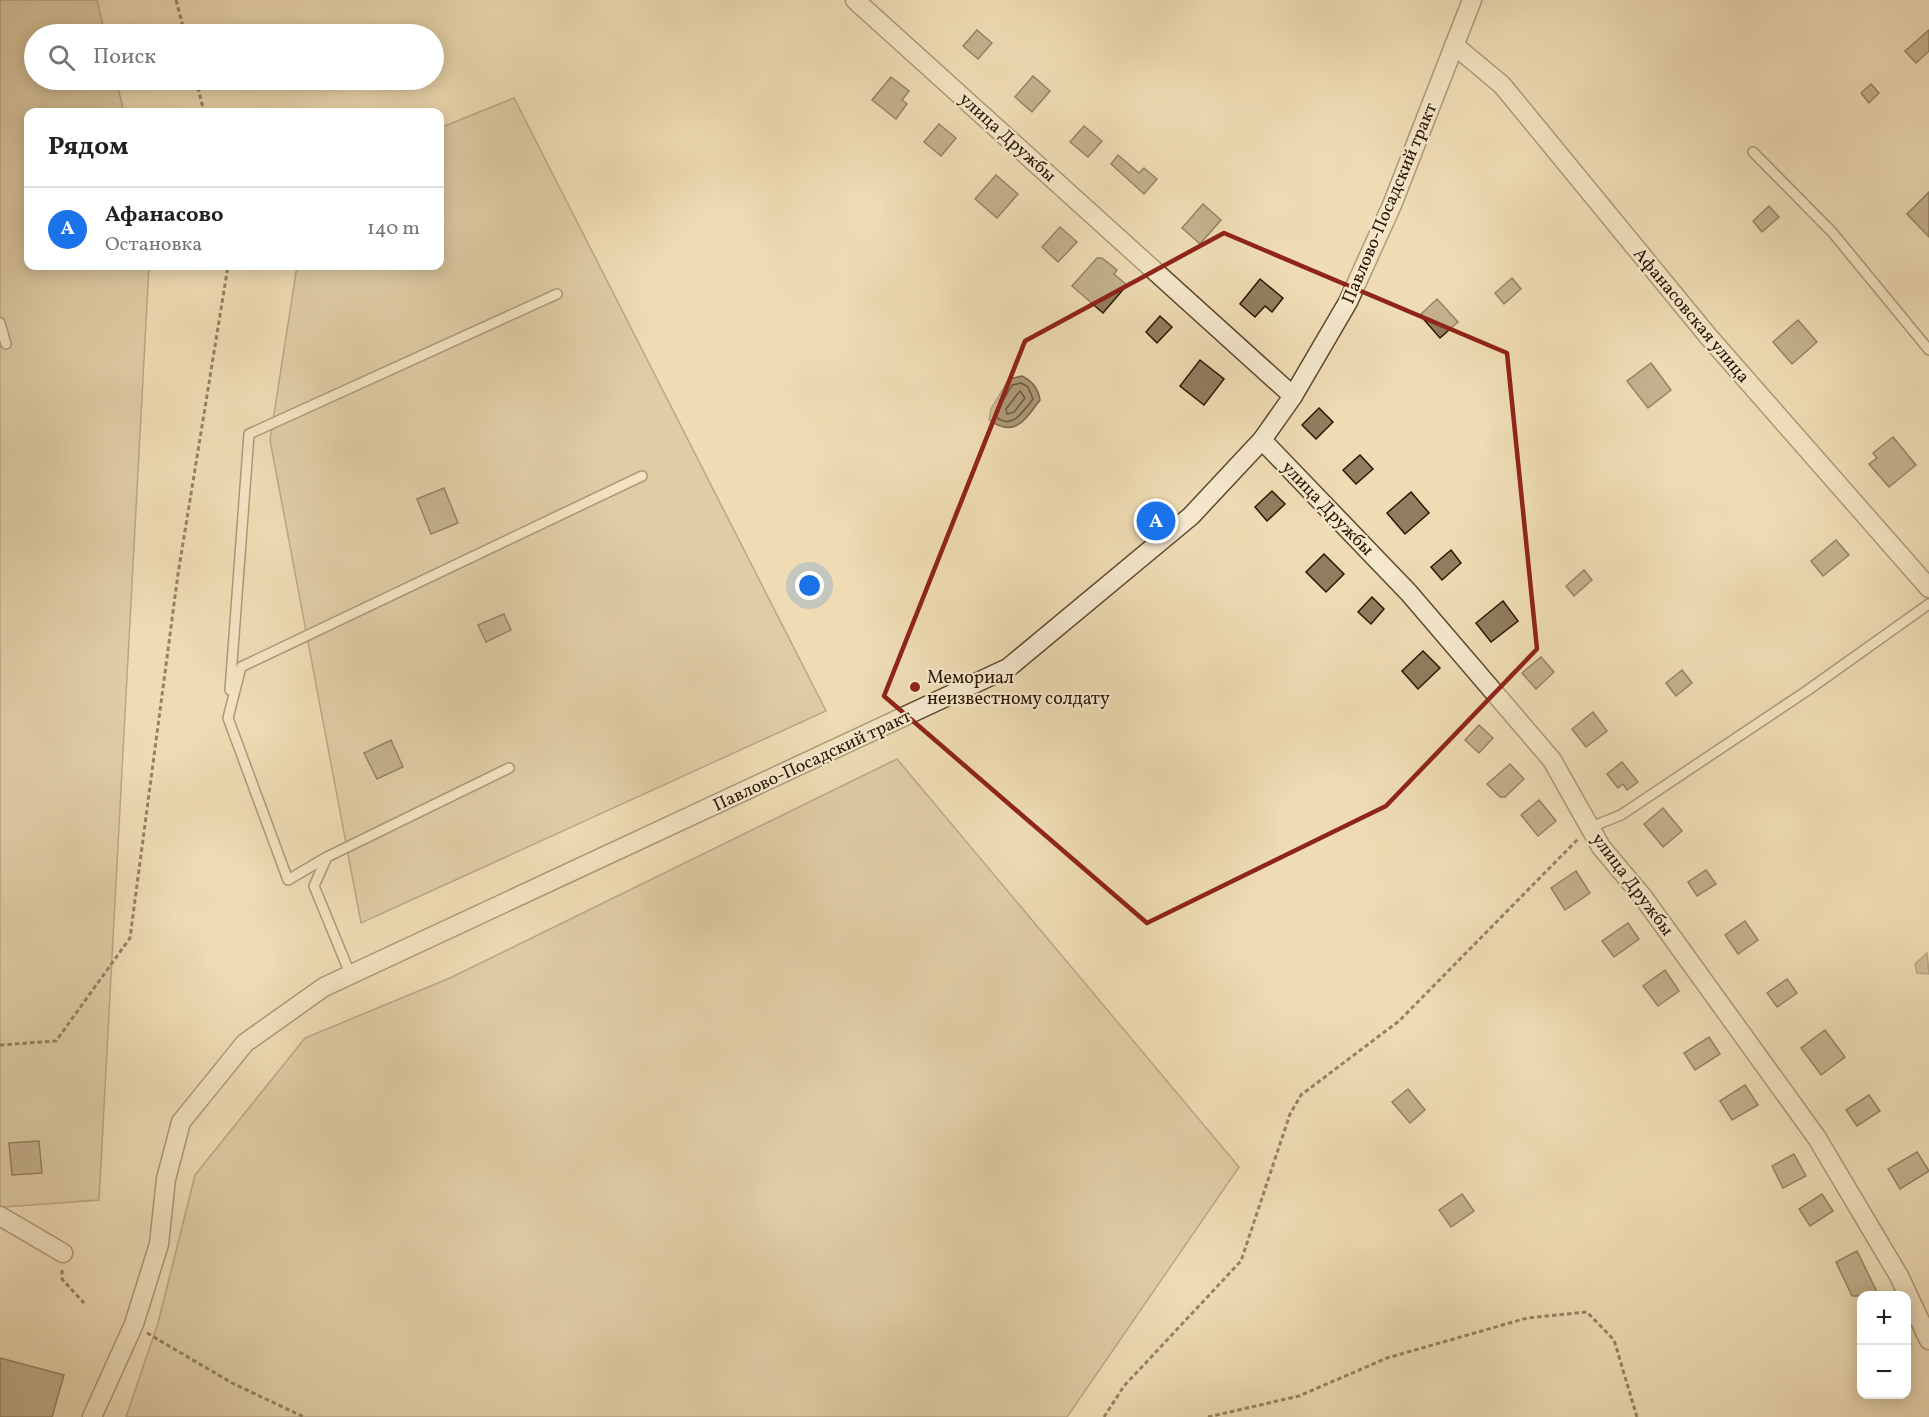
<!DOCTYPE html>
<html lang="ru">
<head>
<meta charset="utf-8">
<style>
  :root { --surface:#fff; --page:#f2f2f2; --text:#202124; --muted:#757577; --line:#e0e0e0; --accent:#1a73e8 }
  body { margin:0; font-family:Vollkorn,serif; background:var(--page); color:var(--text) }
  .controls { position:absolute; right:18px; bottom:18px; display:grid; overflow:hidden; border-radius:12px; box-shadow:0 3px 15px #0003 }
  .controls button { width:54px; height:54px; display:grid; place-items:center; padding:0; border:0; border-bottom:2px solid var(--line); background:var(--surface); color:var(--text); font:30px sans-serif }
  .you { position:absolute; left:810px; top:586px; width:21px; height:21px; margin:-15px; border:4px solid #fff; border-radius:50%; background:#1a73e8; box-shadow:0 0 0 9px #1a73e833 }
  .badge { display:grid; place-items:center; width:39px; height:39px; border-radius:50%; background:var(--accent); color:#fff; font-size:20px; font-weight:700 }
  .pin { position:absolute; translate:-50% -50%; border:3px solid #fff; box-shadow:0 2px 6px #0006 }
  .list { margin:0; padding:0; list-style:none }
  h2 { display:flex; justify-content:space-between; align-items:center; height:78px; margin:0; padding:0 24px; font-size:26px }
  h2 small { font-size:20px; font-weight:400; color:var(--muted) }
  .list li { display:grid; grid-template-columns:39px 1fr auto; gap:18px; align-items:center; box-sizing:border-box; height:84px; padding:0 24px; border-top:2px solid var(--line) }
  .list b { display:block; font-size:22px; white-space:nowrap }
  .list p { margin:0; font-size:20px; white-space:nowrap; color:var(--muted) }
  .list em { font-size:20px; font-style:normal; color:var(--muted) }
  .icon { flex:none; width:33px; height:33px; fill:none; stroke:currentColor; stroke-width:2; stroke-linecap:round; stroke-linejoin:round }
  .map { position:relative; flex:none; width:1929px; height:1417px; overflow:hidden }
  .search { position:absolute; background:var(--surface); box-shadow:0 3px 15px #0003; left:24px; top:24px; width:420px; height:66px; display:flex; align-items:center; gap:15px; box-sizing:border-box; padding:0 21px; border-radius:33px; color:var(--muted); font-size:22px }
  .panel { position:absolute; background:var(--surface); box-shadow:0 3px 15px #0003; left:24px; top:108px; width:420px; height:162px; border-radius:12px }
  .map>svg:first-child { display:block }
  .green { fill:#cebb96; stroke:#7c694c; stroke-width:1.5 }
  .water { fill:#ac9977; stroke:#786548; stroke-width:1.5 }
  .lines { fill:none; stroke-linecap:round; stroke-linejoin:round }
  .shore { stroke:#6c583c; stroke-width:1.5 }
  .building { fill:#917d5f; stroke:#2b1702; stroke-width:1.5 }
  .service-casing { stroke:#5c482e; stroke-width:12 }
  .minor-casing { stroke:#5c482e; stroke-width:21 }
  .path { stroke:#2b1702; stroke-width:3; stroke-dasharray:4.5 3; stroke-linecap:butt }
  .service { stroke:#f5e8ce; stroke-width:9 }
  .minor { stroke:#f5e8ce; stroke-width:18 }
  .marked { fill:none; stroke:#8f2418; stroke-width:4.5; stroke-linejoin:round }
  .poi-dot { fill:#8f2418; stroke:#f5e8ce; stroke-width:2 }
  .labels { text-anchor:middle; stroke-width:4.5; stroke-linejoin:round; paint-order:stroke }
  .street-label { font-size:18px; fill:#2b1702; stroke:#f5e8ce }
  .poi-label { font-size:18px; fill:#2b1702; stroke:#f5e8ce; text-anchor:start }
</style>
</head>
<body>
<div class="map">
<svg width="1929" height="1417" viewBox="0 0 1929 1417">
  <rect width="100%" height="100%" fill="#efdcb4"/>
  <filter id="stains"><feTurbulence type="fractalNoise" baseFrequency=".00333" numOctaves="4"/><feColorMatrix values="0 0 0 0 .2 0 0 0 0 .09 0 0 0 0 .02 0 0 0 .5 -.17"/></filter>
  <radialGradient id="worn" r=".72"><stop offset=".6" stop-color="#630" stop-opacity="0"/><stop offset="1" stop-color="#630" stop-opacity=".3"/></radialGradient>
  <!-- green -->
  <g class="green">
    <polygon points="0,0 97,0 105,34 34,34 34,80 116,80 124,112 28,112 28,266 149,266 99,1200 4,1207 0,1206"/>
    <polygon points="514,98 826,711 361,923 270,440 297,266 440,266 440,128"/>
    <polygon points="897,759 1239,1167 1067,1417 126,1417 158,1323 195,1175 305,1038 450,978"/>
  </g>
  <!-- water -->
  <g class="water">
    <path d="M1022 376C1033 382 1038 388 1040 400 1024 421 1015 438 989 420L991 409 1009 379Z"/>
    <polygon points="1927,953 1929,974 1917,973 1915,964"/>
  </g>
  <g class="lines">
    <!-- shore -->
    <g class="shore">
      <path d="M1021 383 1028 387 1033 399C1023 412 1012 430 996 417L997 411 1012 385Z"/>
      <polygon points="1020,391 1025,398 1014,412 1007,414 1006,409"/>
    </g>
  </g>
  <!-- building -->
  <g class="building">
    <polygon points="977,30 992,43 978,59 963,46"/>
    <polygon points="1929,30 1929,51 1916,63 1905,51"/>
    <polygon points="1033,76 1050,91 1032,112 1015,97"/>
    <polygon points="891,77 909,91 902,100 907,104 896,119 872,100"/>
    <polygon points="1871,84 1879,93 1869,103 1861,93"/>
    <polygon points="939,124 956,138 941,156 924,142"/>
    <polygon points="1084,126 1102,141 1088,157 1070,142"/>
    <polygon points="1118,155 1139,173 1144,168 1157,179 1144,194 1111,164"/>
    <polygon points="996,175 1018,194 997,218 975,199"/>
    <polygon points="1929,192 1929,237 1907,214"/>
    <polygon points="1203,204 1221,220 1200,244 1182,228"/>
    <polygon points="1769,206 1779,217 1762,232 1753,221"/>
    <polygon points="1060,227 1077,242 1058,262 1042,247"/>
    <polygon points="1097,258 1102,258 1117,270 1114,274 1127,285 1103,313 1072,286"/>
    <polygon points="1512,278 1521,289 1504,304 1495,293"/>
    <polygon points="1260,279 1283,298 1272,312 1265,306 1255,317 1240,304"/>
    <polygon points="1437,299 1458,322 1440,338 1420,315"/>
    <polygon points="1160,316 1172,327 1157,343 1146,332"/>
    <polygon points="1798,320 1817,342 1792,364 1773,342"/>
    <polygon points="1200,360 1224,379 1204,405 1180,386"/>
    <polygon points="1651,363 1671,390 1648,408 1627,381"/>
    <polygon points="1319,408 1333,422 1316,439 1302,425"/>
    <polygon points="1893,437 1916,465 1889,487 1869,464 1877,458 1873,453"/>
    <polygon points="1360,455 1373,469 1356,484 1343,470"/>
    <polygon points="444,488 458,523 431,534 417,499"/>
    <polygon points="1272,491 1285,504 1267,521 1255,507"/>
    <polygon points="1411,492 1429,513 1405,534 1387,513"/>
    <polygon points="1836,540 1849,555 1823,576 1811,561"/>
    <polygon points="1451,550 1461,563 1442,580 1431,567"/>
    <polygon points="1324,554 1344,574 1326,592 1306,572"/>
    <polygon points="1584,570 1592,580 1574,596 1566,586"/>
    <polygon points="1372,597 1384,609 1371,624 1358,612"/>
    <polygon points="1503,601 1518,621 1491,642 1476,623"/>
    <polygon points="504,614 511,630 486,642 478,625"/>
    <polygon points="1423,651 1440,668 1418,689 1402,671"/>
    <polygon points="1541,657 1554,672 1536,689 1522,673"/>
    <polygon points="1682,670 1692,683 1676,696 1666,683"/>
    <polygon points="1593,712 1607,731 1586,747 1572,729"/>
    <polygon points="1479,725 1493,738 1479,753 1465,740"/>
    <polygon points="391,740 403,767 377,779 364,753"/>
    <polygon points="1622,762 1638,782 1627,790 1623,784 1618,788 1607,774"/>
    <polygon points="1510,764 1524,779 1505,797 1500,797 1487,784"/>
    <polygon points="1539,800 1556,821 1538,836 1521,815"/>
    <polygon points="1663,808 1682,831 1663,847 1644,824"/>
    <polygon points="1706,870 1716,884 1697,896 1688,882"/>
    <polygon points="1576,871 1590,893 1565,910 1551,888"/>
    <polygon points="1745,921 1758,940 1738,954 1725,935"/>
    <polygon points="1628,923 1639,939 1614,957 1602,941"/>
    <polygon points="1665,970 1679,991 1658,1006 1643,986"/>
    <polygon points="1787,979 1797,993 1777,1007 1767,993"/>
    <polygon points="1825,1030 1845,1057 1821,1075 1801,1048"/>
    <polygon points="1709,1037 1720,1054 1695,1070 1684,1053"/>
    <polygon points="1745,1085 1758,1105 1732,1120 1720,1101"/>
    <polygon points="1408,1089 1425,1110 1410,1123 1392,1102"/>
    <polygon points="1869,1095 1880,1111 1857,1126 1846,1110"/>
    <polygon points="39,1141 42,1173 12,1175 9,1143"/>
    <polygon points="1917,1152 1929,1171 1900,1189 1888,1169"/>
    <polygon points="1794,1154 1806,1176 1783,1188 1772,1166"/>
    <polygon points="1462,1194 1474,1211 1451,1227 1439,1210"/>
    <polygon points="1822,1194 1833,1211 1810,1226 1799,1209"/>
    <polygon points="1857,1251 1879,1296 1852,1296 1836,1262"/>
    <polygon points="0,1358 64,1375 52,1417 0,1417"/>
  </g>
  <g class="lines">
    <defs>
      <g id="service">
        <polyline points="1753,152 1832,232 1929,350"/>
        <polyline points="0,323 6,344"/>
        <polyline points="230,690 249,434 557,294"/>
        <polyline points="1591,827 1621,815 1808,690 1929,604"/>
        <polyline points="327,857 288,880 228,718 241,667 642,476"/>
        <polyline points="351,976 314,886 327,857 509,768"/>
      </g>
      <g id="minor">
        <polyline points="855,0 1293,396"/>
        <polyline points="1454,45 1502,85 1708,336 1929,588"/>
        <polyline points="1262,440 1409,593 1552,760 1601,847 1643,897 1817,1138 1899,1276 1929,1340"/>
        <polyline points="0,1216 63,1253"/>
        <polyline points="92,1417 134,1324 159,1244 166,1179 181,1122 245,1043 324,987 1008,668 1191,516 1262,440 1293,396 1348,302 1392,205 1472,0"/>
      </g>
    </defs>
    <!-- service casing -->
    <use href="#service" class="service-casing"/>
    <!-- minor casing -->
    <use href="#minor" class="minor-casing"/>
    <!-- path -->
    <g class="path">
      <polyline points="176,0 185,34"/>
      <polyline points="196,80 204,112"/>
      <polyline points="0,1045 56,1041 130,938 178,574 228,266"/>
      <polyline points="62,1270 62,1279 84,1303"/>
      <polyline points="147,1333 232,1383 304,1417"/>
      <polyline points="1104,1417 1124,1386 1241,1261 1290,1114 1301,1095 1399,1021 1578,839"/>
      <polyline points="1208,1417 1299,1396 1387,1358 1527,1318 1587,1312 1614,1340 1637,1417"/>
    </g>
    <!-- service -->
    <use href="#service" class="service"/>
    <!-- minor -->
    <use href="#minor" class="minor"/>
  </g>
  <!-- marked area -->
  <path d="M0 0H1929V1417H0ZM1224 233 1507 353 1537 649 1386 806 1147 923 884 696 1025 341Z" fill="#efdcb4" fill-opacity=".55" fill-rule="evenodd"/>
  <path class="marked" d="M1224 233 1507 353 1537 649 1386 806 1147 923 884 696 1025 341Z"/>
  <!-- markers -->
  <circle class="poi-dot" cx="915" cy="687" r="6"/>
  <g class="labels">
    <!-- street labels -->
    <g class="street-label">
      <text transform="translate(1008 137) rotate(42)" y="6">улица Дружбы</text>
      <text transform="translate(1389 203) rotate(-67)" y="6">Павлово-Посадский тракт</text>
      <text transform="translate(1692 315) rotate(50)" y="6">Афанасовская улица</text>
      <text transform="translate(1328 508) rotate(46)" y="6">улица Дружбы</text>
      <text transform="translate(812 760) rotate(-25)" y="6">Павлово-Посадский тракт</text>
      <text transform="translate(1633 884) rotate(53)" y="6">улица Дружбы</text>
    </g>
    <!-- poi labels -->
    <g class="poi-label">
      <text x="927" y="683">Мемориал<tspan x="927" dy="21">неизвестному солдату</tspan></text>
    </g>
  </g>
  <rect width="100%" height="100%" filter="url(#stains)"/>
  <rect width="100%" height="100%" fill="url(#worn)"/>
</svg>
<div class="controls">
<button>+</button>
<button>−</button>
</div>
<div class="you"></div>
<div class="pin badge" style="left:1156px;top:521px">A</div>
<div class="search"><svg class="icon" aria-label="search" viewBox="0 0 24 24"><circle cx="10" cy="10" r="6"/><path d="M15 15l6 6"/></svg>Поиск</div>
<section class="panel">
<h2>Рядом<small></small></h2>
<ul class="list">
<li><span class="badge">A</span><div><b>Афанасово</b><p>Остановка</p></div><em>140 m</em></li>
</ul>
</section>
</div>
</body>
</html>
